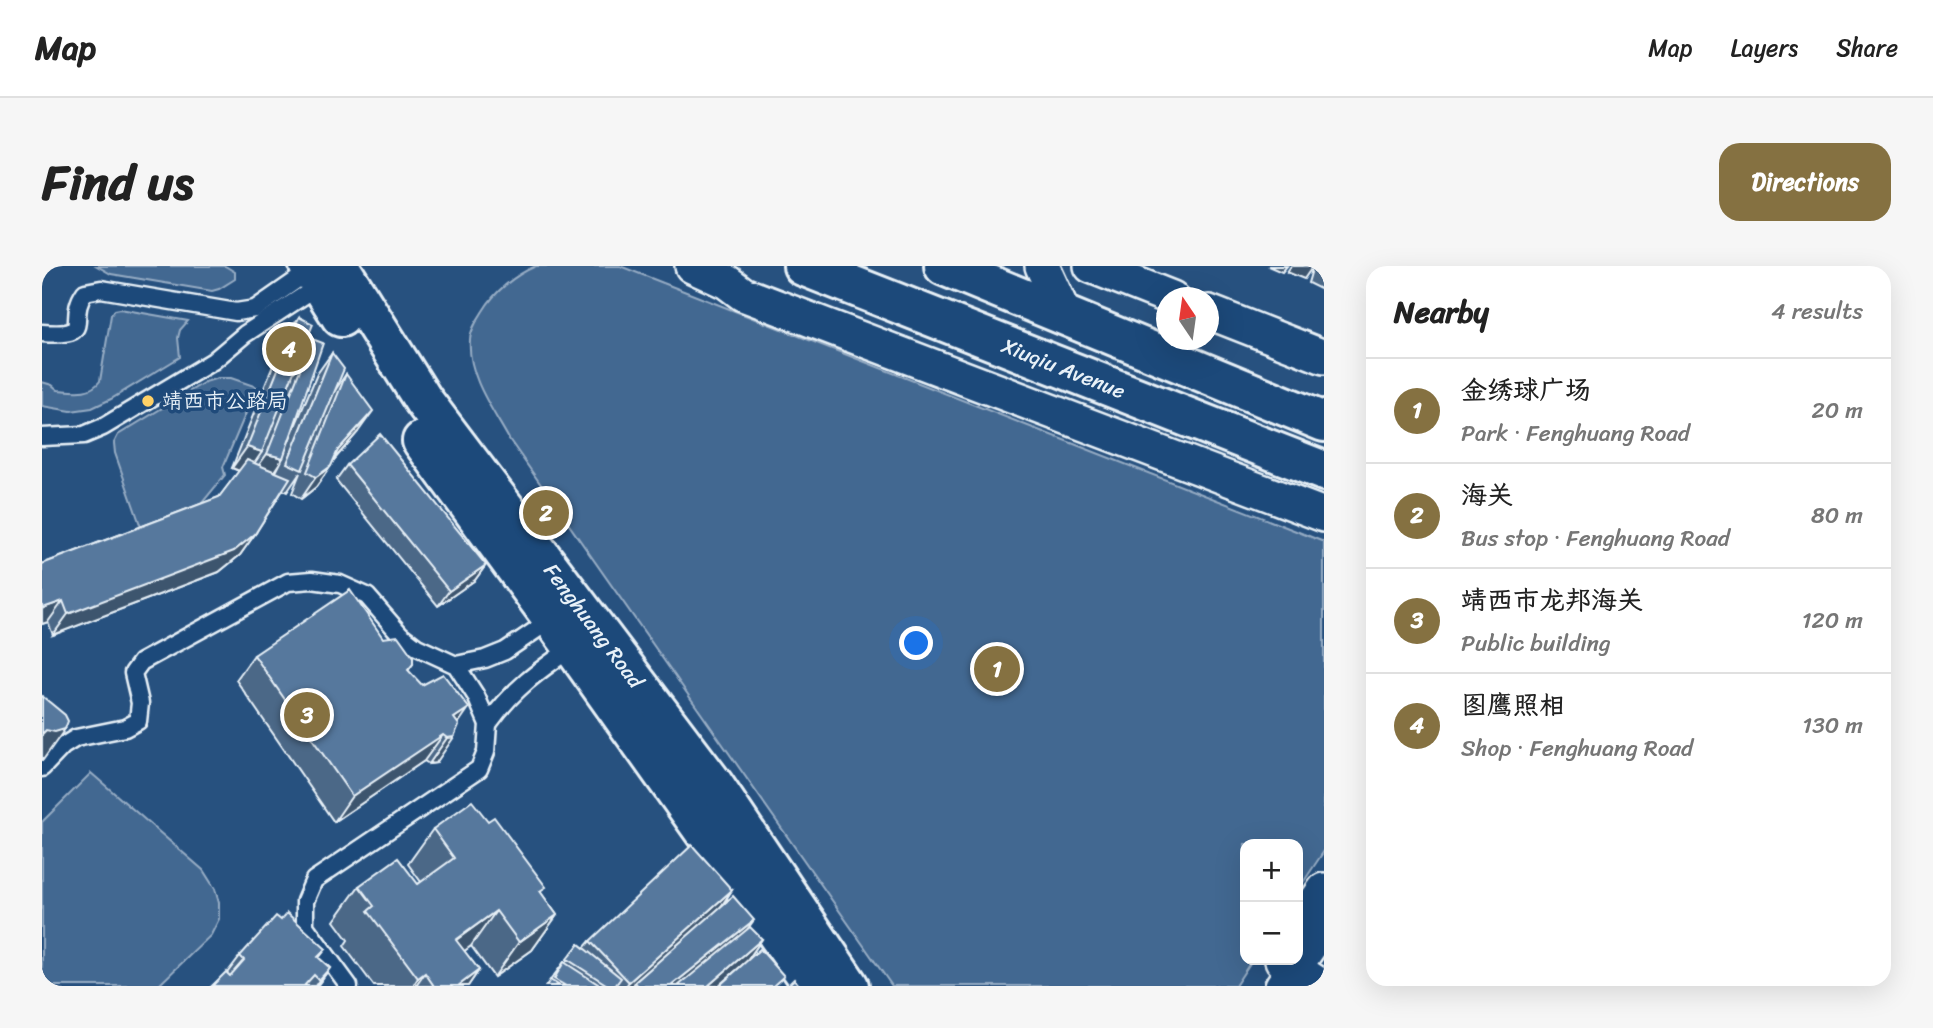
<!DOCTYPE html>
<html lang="en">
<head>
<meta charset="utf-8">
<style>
  :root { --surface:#fff; --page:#f6f6f6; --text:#222; --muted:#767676; --line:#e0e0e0; --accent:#857141 }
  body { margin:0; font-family:Sriracha,"LXGW WenKai TC",sans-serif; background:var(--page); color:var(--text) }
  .controls { position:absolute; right:21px; bottom:21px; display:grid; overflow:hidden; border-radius:14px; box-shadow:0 7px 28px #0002 }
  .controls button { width:63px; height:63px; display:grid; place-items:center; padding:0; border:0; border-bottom:2px solid var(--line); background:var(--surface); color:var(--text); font:35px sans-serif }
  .compass { position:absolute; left:1114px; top:21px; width:63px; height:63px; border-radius:50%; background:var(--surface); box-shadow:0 7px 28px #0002; rotate:347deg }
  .you { position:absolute; left:875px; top:378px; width:24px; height:24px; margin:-18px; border:5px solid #fff; border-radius:50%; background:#1a73e8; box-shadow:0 0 0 10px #1a73e833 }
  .badge { display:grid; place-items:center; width:46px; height:46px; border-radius:50%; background:var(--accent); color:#fff; font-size:23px; font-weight:700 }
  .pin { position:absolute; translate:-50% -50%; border:4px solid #fff; box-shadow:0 2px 7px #0006 }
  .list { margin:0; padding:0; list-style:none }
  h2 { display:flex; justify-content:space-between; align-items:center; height:91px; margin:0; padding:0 28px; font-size:30px }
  h2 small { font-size:23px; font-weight:400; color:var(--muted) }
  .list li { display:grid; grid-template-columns:46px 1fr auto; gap:21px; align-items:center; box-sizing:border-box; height:105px; padding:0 28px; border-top:2px solid var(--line) }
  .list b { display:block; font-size:26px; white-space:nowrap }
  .list p { margin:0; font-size:23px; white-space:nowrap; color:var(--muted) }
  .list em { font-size:23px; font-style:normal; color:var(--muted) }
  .map { position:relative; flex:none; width:1282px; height:720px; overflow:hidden; border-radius:21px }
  header { display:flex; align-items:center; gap:42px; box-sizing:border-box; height:98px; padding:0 35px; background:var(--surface); border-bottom:2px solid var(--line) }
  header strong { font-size:33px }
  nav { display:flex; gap:38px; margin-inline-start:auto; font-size:24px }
  .intro { display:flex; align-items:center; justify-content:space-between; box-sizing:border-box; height:168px; padding:0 42px }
  h1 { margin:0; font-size:49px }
  .button { padding:18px 32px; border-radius:21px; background:var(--accent); color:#fff; font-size:24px; font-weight:700 }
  main { display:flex; gap:42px; padding:0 42px }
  aside { flex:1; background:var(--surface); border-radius:21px; box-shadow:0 7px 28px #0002 }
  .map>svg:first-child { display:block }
  .green { fill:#436891; stroke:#96acc4; stroke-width:2 }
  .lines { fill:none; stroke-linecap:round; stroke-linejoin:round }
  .service-casing { stroke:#e8f1f8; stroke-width:21 }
  .minor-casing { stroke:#e8f1f8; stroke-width:38 }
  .secondary-casing { stroke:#e8f1f8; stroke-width:44 }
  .primary-casing { stroke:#e8f1f8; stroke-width:44 }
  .service { stroke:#1f4a7a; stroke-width:16 }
  .minor { stroke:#1f4a7a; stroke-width:33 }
  .secondary { stroke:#1f4a7a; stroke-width:38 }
  .primary { stroke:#1f4a7a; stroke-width:38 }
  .wall { fill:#4b6787; stroke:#e8f1f8; stroke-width:2; fill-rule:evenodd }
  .shaded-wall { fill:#3d546e; stroke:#e8f1f8; stroke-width:2 }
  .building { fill:#57789d; stroke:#e8f1f8; stroke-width:2 }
  .poi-dot { fill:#ffd166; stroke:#1f4a7a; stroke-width:2.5 }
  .labels { text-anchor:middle; stroke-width:7; stroke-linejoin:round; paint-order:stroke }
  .street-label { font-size:21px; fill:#e8f1f8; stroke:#1f4a7a }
  .poi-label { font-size:21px; fill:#e8f1f8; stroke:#1f4a7a; text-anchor:start }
</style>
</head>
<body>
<header>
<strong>Map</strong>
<nav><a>Map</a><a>Layers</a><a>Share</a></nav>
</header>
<div class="intro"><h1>Find us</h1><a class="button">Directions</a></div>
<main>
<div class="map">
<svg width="1282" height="720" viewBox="0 0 1282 720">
  <rect width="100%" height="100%" fill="#27517f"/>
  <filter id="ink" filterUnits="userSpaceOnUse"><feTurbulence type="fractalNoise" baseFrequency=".0143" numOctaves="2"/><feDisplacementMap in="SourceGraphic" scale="14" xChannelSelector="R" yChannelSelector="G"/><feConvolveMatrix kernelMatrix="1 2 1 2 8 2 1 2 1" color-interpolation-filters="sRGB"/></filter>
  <g filter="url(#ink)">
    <!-- green -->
    <g class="green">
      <polygon points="55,0 183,0 193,6 193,13 177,23 170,25 69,8"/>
      <path d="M494 0H578L1282 276V585L1256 624V578H1203V694H1210L1193 720H850L467 173C451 144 425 109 428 74 428 64 436 53 441 45 453 25 473 9 494 0Z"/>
      <path d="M78 43 146 55 138 64 136 72 138 91 69 133 50 142 29 145 0 140V116L10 119 16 124C31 125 48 129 58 115L69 49 73 44Z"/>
      <polygon points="176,112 189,112 215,121 181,201 183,209 151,248 101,267 73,187 72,177 76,169 163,116"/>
      <polygon points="49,507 161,604 173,623 177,637 177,653 169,669 116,720 10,720 0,711 0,556"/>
    </g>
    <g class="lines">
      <defs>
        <g id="service">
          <path d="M0 67C55 71 23 54 43 26L59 23 194 46 213 43 269 4"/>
          <polyline points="0,171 42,169 61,161 171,95 203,68 278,19"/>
          <polyline points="414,399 443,393 463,385 510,353"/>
          <path d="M446 458C471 423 496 405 531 381"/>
          <polyline points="0,502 21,480 34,472 83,462 96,455 98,437 91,407 99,396 246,316 270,314 298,318 325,330 358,368 375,381 414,399 434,430 446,458 444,486 437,503 272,614 263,635 263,660 307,720"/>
        </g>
        <g id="minor">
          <polyline points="650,0 685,16 701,28 1282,249"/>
          <polyline points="1000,0 1023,50"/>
          <polyline points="1049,0 1130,32"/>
          <polyline points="1167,46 1282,91"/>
          <polyline points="1256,661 1282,624"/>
          <polyline points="1240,694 1279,720"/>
          <polyline points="1240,720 1282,659"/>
        </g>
        <g id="secondary">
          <polyline points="267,0 299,51"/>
          <path id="s1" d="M297 0 381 134 672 519 807 720"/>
          <polyline points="380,175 531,381 772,720"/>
        </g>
        <g id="primary">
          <path id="s2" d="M761 0 1282 205"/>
          <polyline points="902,0 1282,156"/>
        </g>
      </defs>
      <!-- service casing -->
      <use href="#service" class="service-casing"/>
      <!-- minor casing -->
      <use href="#minor" class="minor-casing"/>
      <!-- secondary casing -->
      <use href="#secondary" class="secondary-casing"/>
      <!-- primary casing -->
      <use href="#primary" class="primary-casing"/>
      <!-- service -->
      <use href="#service" class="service"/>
      <!-- minor -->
      <use href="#minor" class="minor"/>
      <!-- secondary -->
      <use href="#secondary" class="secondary"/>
      <!-- primary -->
      <use href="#primary" class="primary"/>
    </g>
    <!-- wall -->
    <g class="wall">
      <polygon points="1271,0 1282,0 1282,25 1266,17"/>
      <path d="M257 51 260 87 270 73 243 184 275 108 290 87 294 123 304 108 316 166 292 194 274 221 259 233 250 227 258 207 245 226 241 224 213 268 198 289 177 306 11 369 6 356 0 358V298L177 231 197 205 190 202 242 72ZM240 194 234 206 232 205Z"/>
      <polygon points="305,199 444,299 433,314 396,340 294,214"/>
      <polygon points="341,372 371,398 366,405 416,458 394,497 387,498 382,495 292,556 194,414 212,389"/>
      <polygon points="391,563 499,627 515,649 490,684 452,711 429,680 422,685 437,704 426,720 332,720 302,680 306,674 292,655 317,620 376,618 379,616 366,598"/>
      <polygon points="690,624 679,641 705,663 720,673 705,695 676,720 504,720 522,696 523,697 537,678 542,682 548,675"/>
      <polygon points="239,654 284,683 277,692 288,702 275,720 170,720 185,707 198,690"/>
    </g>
    <!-- shaded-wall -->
    <g class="shaded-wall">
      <polygon points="1226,0 1245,0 1240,6"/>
      <polygon points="1249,0 1271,0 1262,13 1245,6"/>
      <polygon points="331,145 316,166 282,205 296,184"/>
      <polygon points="205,181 220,186 205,208 190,202"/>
      <polygon points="225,188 241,192 226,214 210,209"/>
      <polygon points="289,200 274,221 259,233 274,211"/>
      <polygon points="213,268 198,289 177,306 11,369 26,348"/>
      <polygon points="444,299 433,314 396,340 407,325"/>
      <polygon points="21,335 6,356 0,358 0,344 1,342"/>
      <polygon points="427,442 409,468 401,469 382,495 292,556 310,530 412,452"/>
      <polygon points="23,463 1,494 0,494 0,468 4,464"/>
      <polygon points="412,471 394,497 387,498 405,472"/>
      <polygon points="690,624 676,645 593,716 591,720 584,720 587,716"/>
      <polygon points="454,645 429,680 390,709 414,674"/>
      <polygon points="515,649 490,684 452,711 477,676"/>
      <polygon points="712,654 697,675 641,720 629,720"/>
      <polygon points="720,673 705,695 676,720 666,720"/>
      <polygon points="288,702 275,720 273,720 277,714"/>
      <polygon points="437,704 426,720 416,720"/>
      <polygon points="383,707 374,720 371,720 376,712"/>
    </g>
    <!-- building -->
    <g class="building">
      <polygon points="257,51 271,58 220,186 205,181"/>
      <polygon points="270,73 281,77 241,192 225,188"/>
      <polygon points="290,87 302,103 260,204 245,197"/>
      <polygon points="304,108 331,145 296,184 289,200 274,211 265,206"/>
      <polygon points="338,168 444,299 407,325 305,199"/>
      <polygon points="205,194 248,212 213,268 192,285 26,348 21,335 1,342 0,338 0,298 177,231"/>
      <polygon points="308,324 341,372 356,370 371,391 371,398 366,404 380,419 401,408 427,442 412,452 417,459 412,471 405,472 401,469 310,530 212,389"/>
      <polygon points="0,430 23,449 26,455 23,463 13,466 4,464 0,468"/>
      <polygon points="430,535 446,555 452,551 504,621 498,625 515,649 477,676 454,645 414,674 437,704 416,720 392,720 383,707 376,712 326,645 332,640 317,620 356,592 376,618 412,592 391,563"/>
      <polygon points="650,579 690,624 587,716 548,675"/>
      <polygon points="691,630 712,654 629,720 596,720 593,716"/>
      <polygon points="245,647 284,683 276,691 288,702 277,714 272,709 262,720 170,720 184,706 188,710 202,694 198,690 234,650 239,654"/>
      <polygon points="708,661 720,673 666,720 636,720"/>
      <polygon points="537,678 579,712 573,720 567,720 525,693"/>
      <polygon points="718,683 742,710 731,720 677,720"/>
      <polygon points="522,696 559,720 524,720 512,713"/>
      <polygon points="752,713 758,720 745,720"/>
      <polygon points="508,714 518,720 504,720"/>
    </g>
  </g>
  <!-- markers -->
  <circle class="poi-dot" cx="106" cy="135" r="7"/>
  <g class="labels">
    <!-- street labels -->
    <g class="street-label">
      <text dy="7" stroke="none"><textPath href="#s2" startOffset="280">Xiuqiu Avenue</textPath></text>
      <text dy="7" stroke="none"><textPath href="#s1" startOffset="441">Fenghuang Road</textPath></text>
    </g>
    <!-- poi labels -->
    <g class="poi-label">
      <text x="120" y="142">靖西市公路局</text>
    </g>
  </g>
</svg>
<div class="controls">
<button>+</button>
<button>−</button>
</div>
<svg class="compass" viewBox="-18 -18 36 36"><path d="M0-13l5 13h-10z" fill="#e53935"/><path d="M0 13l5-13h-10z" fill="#767676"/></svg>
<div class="you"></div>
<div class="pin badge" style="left:955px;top:403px">1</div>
<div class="pin badge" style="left:504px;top:247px">2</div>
<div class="pin badge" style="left:265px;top:449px">3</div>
<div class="pin badge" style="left:247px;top:83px">4</div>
</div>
<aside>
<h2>Nearby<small>4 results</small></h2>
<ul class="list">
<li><span class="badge">1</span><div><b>金绣球广场</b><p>Park · Fenghuang Road</p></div><em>20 m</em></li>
<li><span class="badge">2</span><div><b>海关</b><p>Bus stop · Fenghuang Road</p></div><em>80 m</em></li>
<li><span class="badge">3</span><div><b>靖西市龙邦海关</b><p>Public building</p></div><em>120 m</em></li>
<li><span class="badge">4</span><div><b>图鹰照相</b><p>Shop · Fenghuang Road</p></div><em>130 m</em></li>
</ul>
</aside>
</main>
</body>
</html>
